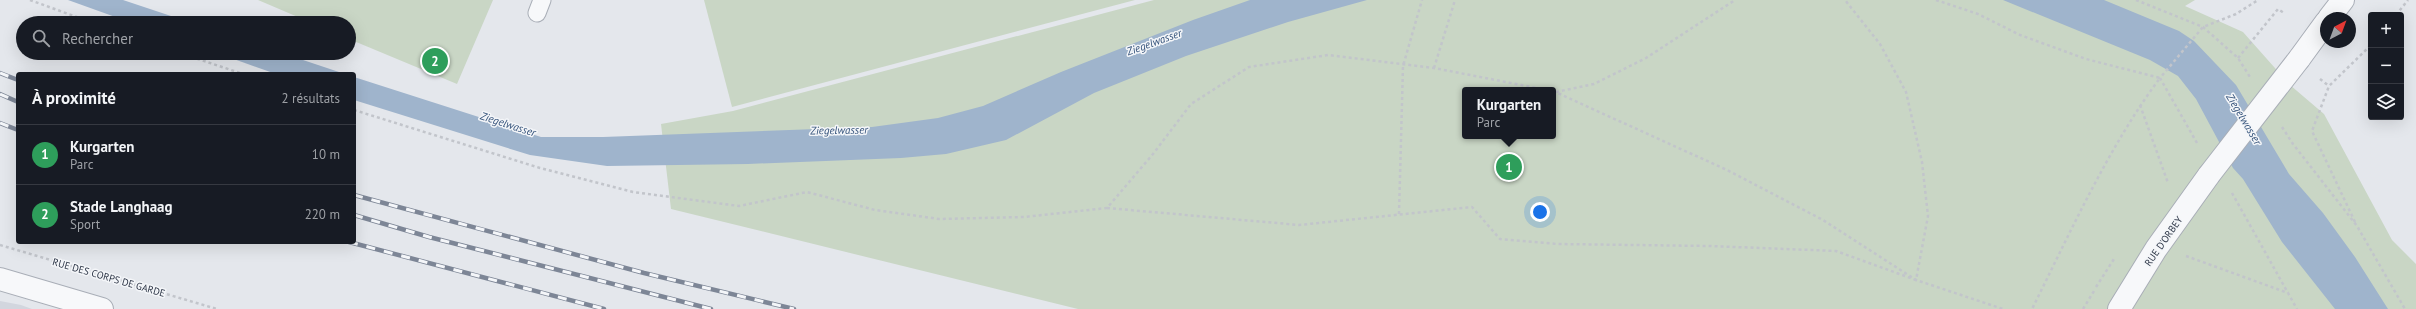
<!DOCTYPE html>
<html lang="fr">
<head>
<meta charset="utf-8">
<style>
  :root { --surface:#171b24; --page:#20242c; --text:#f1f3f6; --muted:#9ea1a6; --line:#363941; --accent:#0b8043 }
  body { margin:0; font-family:"PT Sans",sans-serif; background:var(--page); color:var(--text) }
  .controls { position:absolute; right:12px; top:12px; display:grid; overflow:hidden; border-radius:4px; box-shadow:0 4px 16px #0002 }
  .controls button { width:36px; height:36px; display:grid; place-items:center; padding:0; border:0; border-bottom:1px solid var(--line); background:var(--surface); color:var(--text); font:20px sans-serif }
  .compass { position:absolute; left:2320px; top:12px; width:36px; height:36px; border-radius:50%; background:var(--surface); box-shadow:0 4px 16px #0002; rotate:41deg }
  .you { position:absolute; left:1540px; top:212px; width:14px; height:14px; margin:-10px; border:3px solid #fff; border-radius:50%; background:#1a73e8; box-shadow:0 0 0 6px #1a73e833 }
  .badge { display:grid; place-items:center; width:26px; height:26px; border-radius:50%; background:var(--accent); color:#fff; font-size:13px; font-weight:700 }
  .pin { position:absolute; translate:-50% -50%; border:2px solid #fff; box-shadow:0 1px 4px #0006 }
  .popup { position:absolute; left:1462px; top:87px; width:94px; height:52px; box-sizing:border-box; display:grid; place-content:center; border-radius:4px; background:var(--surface); filter:drop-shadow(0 1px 3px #0005); font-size:13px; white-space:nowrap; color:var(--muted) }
  .popup b { font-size:15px; color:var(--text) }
  .popup::after { content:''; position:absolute; left:50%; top:100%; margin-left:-8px; border:8px solid transparent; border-top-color:var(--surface) }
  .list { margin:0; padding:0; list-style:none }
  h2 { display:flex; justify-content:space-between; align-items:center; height:52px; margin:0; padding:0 16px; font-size:17px }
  h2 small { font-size:13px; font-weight:400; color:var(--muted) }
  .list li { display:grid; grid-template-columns:26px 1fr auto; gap:12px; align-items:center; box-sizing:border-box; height:60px; padding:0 16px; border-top:1px solid var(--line) }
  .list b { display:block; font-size:15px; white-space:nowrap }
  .list p { margin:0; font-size:13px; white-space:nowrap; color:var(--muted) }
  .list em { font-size:13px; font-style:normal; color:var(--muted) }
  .icon { flex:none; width:22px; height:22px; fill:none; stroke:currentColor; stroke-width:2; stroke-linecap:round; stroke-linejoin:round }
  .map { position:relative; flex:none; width:2416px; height:309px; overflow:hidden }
  .search { position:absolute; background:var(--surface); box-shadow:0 4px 16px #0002; left:16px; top:16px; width:340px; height:44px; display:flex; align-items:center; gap:10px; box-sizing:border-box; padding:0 14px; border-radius:22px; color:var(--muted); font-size:15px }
  .panel { position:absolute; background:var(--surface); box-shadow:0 4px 16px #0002; left:16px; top:72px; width:340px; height:172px; border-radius:4px }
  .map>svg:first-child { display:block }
  .built { fill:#d2d6de }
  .green { fill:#c9d6c5; fill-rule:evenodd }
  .water { fill:#9fb4cc }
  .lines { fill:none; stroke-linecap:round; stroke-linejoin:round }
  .service-casing { stroke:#a9aeb7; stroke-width:19 }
  .minor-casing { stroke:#a9aeb7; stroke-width:24 }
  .path { stroke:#c2c5cb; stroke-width:2.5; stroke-dasharray:3 3; stroke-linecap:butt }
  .service { stroke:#f7f8fa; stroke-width:17 }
  .minor { stroke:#f7f8fa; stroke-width:22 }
  .rail-casing { stroke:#7d8696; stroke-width:4.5 }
  .rail { stroke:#f4f6f9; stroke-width:3; stroke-dasharray:9; stroke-linecap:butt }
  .minor-bridge-casing { stroke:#a9aeb7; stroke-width:24; stroke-linecap:butt }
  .minor-bridge { stroke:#f7f8fa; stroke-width:22 }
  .labels { text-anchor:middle; stroke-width:3; stroke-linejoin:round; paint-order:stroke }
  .street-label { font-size:10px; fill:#2b3445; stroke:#f4f6f9 }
  .water-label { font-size:11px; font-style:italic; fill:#34527a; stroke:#f4f6f9 }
</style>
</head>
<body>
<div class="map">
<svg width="2416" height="309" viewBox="0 0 2416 309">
  <rect width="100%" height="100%" fill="#e4e7ec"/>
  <!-- built -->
  <polygon class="built" points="0,301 21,305 32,309 0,309"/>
  <!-- green -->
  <g class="green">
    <polygon points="258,0 493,0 457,84 349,39 349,23 312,23"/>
    <polygon points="704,0 1135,0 732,107"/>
    <path d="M1154 0H2195L2185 6 2243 32 2290 85 2324 114 2392 240 2416 264V309H1078L671 209 661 124 733 111ZM1465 90H1553V136H1465Z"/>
  </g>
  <!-- water -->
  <g class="water">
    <polygon points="68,0 123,0 192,23 132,23"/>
    <polygon points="1250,0 1367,0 1288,22 1186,56 1094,93 1006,140 946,154 901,158 748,164 607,166 530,155 354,100 354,77 541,137 603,137 872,127 938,118 983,106 1061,72 1193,20"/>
    <polygon points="2003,0 2104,0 2179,31 2194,41 2236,85 2289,174 2323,213 2355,257 2388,309 2335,309 2282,242 2243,179 2233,168 2196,99 2178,76 2150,60"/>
    <polygon points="217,53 282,53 345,74 276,74"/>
  </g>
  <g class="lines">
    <defs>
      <polyline id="service" points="537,13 542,0"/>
      <g id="minor">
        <polyline points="2329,18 2343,0"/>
        <polyline points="2299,59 2326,22"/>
        <polyline points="0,279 102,309"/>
        <polyline points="2119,309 2156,249 2209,175"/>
      </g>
    </defs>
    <!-- service casing -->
    <use href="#service" class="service-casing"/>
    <!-- minor casing -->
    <use href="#minor" class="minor-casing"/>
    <!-- path -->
    <g class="path">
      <polyline points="30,0 93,23"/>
      <path d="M1936 0 1978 14 2020 35 2086 59 2160 78C2109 146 2070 233 2032 309"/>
      <polyline points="2136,0 2203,27 2238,58 2250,77"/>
      <polyline points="2396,15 2408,0"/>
      <polyline points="180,53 243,74"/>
      <polyline points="2238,58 2278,9 2284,13"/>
      <polyline points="1434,68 1455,0"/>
      <polyline points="2320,79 2329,86"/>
      <polyline points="1553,91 1727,170 1823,220 1916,280 2003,309"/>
      <polyline points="1556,92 1594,84 1646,58 1735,0"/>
      <polyline points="2140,105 2168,183"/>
      <polyline points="354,110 540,168 633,192 739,206 807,192 875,210 939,219 1024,217 1107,208 1153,154 1191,104 1249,67 1328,55 1434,68 1547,90"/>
      <polyline points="2282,127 2293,144 2357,226 2405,309"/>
      <polyline points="2197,143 2160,78 2203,27 2236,14 2258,0"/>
      <polyline points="2232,193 2288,293"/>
      <polyline points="1107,208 1299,225 1472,207 1500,239 1557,244 1710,246 1836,251 1916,280 1928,216 1922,162 1906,92 1880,44 1845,0"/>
      <polyline points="1399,214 1403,66 1422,0"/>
      <polyline points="2355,222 2312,131 2329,86 2371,45"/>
      <polyline points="0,245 217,309"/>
      <polyline points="2186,256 2288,293 2297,309"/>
      <polyline points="2096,287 2114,259"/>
      <polyline points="2083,309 2094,291"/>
    </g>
    <!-- service -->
    <use href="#service" class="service"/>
    <!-- minor -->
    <use href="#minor" class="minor"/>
    <defs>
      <g id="rail">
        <polyline points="0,73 18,80"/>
        <polyline points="0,94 18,102"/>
        <polyline points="0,123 18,130"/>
        <polyline points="354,195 644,273 794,309"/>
        <polyline points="354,215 429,237 711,309"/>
        <polyline points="349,242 604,309"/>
      </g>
    </defs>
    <!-- rail casing -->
    <use href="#rail" class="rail-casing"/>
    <!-- rail -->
    <use href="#rail" class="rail"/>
    <defs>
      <polyline id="minor-bridge" points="2209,175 2299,59"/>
    </defs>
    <!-- minor-bridge casing -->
    <use href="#minor-bridge" class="minor-bridge-casing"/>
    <!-- minor-bridge -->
    <use href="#minor-bridge" class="minor-bridge"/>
  </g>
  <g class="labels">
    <!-- street labels -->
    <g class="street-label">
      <text transform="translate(2163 241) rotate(-55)" y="4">RUE D'ORBEY</text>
      <text transform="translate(109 277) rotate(16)" y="4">RUE DES CORPS DE GARDE</text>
    </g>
    <!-- water labels -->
    <g class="water-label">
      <text transform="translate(1154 42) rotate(-20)" y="4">Ziegelwasser</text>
      <text transform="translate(2244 119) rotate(59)" y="4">Ziegelwasser</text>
      <text transform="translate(508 124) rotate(18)" y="4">Ziegelwasser</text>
      <text transform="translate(839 130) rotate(-1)" y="4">Ziegelwasser</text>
    </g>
  </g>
</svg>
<div class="controls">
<button>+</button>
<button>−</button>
<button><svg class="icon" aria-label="layers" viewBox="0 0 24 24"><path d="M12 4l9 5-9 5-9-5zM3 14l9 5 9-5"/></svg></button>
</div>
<svg class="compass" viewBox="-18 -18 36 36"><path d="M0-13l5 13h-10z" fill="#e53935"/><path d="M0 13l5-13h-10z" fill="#9ea1a6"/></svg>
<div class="you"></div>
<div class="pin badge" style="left:1509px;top:167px;background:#2e9e5b">1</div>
<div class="popup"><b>Kurgarten</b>Parc</div>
<div class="pin badge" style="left:435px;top:61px;background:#2e9e5b">2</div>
<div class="search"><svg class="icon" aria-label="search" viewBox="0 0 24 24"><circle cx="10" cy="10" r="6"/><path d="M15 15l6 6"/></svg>Rechercher</div>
<section class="panel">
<h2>À proximité<small>2 résultats</small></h2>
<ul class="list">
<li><span class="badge" style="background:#2e9e5b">1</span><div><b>Kurgarten</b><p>Parc</p></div><em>10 m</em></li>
<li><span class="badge" style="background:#2e9e5b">2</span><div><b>Stade Langhaag</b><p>Sport</p></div><em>220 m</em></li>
</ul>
</section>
</div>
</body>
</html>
